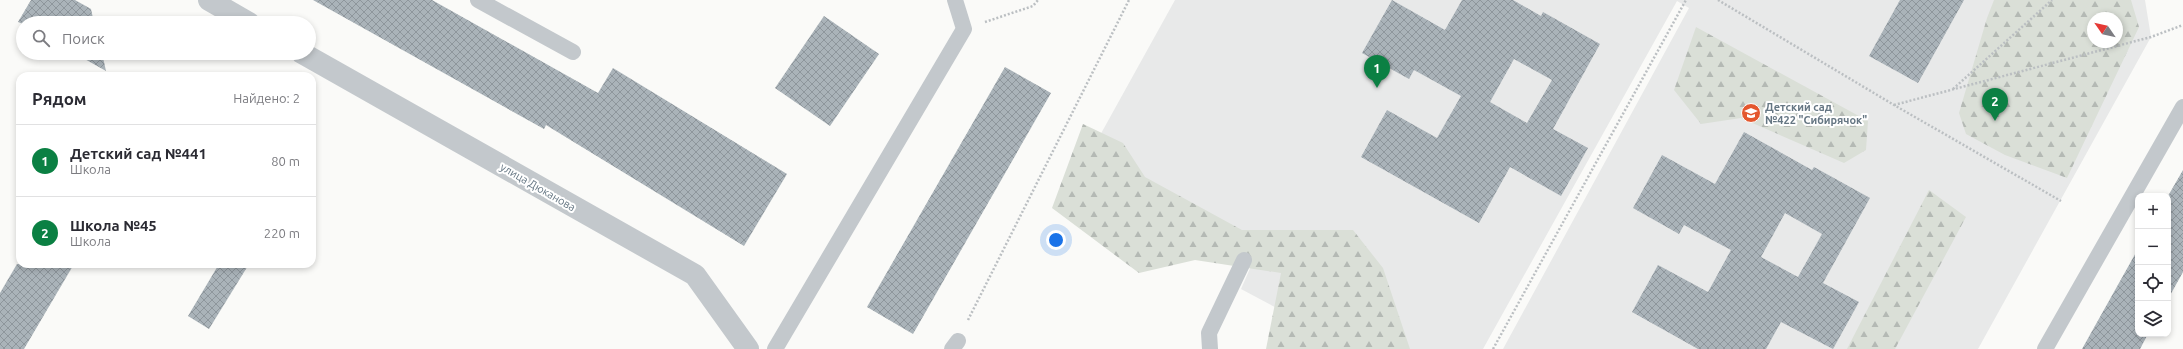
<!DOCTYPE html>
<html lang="ru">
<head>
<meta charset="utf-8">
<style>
  :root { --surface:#fff; --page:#f7f7f7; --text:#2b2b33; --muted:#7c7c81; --line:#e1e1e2; --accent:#0b8043 }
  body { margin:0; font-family:Ubuntu,sans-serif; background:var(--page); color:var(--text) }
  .controls { position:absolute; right:12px; bottom:12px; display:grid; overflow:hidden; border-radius:8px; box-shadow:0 2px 6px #0003 }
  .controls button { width:36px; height:36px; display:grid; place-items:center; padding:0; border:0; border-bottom:1px solid var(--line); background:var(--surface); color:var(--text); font:20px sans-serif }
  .compass { position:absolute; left:2087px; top:12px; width:36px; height:36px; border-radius:50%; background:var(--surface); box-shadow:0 2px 6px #0003; rotate:304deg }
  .you { position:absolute; left:1056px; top:240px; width:14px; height:14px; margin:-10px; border:3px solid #fff; border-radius:50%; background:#1a73e8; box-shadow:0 0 0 6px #1a73e833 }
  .badge { display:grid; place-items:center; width:26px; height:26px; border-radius:50%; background:var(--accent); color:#fff; font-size:13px; font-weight:700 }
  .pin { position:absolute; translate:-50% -33px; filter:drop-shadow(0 1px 2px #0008) }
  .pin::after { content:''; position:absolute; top:21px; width:14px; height:12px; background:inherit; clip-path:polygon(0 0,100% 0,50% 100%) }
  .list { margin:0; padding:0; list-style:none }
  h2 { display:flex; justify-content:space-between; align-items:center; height:52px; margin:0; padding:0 16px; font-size:17px }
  h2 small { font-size:13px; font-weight:400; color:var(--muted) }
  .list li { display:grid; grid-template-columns:26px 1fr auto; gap:12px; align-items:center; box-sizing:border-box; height:72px; padding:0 16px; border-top:1px solid var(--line) }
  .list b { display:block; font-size:15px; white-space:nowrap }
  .list p { margin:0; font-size:13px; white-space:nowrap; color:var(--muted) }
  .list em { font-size:13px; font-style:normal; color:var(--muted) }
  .icon { flex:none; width:22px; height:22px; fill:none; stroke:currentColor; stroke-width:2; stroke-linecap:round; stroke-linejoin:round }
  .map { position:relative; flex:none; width:2183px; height:349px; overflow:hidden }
  .search { position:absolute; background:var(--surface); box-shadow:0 2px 6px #0003; left:16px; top:16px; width:300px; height:44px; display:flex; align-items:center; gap:10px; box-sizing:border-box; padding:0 14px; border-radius:22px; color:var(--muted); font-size:15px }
  .panel { position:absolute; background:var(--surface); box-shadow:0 2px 6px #0003; left:16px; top:72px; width:300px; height:196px; border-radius:12px }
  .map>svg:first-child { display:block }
  .built { fill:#e8e9e9; fill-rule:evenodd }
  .forest { fill:url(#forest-firs); fill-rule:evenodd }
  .building { fill:url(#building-cross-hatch); fill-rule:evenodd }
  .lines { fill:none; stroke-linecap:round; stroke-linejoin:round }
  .path { stroke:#bbbfc2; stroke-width:2.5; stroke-dasharray:2 2; stroke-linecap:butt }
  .lane { stroke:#c3c8cc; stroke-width:16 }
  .street { stroke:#c3c8cc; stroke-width:22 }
  .labels { text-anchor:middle; stroke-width:4; stroke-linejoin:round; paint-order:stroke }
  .poi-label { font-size:11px; font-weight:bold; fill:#657683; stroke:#fff; text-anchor:start }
  .street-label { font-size:11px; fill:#657683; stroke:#fff }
</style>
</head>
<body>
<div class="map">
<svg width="2183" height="349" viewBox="0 0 2183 349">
  <defs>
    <pattern id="forest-firs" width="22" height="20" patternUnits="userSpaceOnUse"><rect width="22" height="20" fill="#dadfd7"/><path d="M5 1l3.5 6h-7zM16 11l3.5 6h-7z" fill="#b4b9b4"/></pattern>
    <pattern id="building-cross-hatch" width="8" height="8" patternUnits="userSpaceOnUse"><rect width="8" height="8" fill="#aab3b9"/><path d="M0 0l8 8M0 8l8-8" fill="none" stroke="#8e969c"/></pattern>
  </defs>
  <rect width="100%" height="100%" fill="#fafaf8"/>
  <!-- built -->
  <path class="built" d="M1175 0H2145L2151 37 1978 349H1503L1689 8 1677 1 1483 349H1353L1241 289 1252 264 1078 175ZM2093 18H2117V42H2093Z"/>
  <!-- forest -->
  <g class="forest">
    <path d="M1994 0H2131L2139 27 2067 178 2005 155 1966 134 1959 113 1987 18ZM2093 18H2117V42H2093Z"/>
    <polygon points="1696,27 1868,121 1866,150 1844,163 1741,118 1701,124 1674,90"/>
    <polygon points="1083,124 1123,143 1145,177 1242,230 1353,230 1383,268 1410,349 1266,349 1281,273 1195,260 1139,273 1052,208"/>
    <polygon points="1929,190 1966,217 1895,349 1847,349"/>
  </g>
  <!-- building -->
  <g class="building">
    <polygon points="31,0 75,0 91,9 94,23 23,24 18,22"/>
    <polygon points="313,0 432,0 598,93 613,68 787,174 744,246 546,125 544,129"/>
    <path d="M1392 0 1445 30 1462 0H1513L1541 16 1543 12 1600 44 1553 129 1588 148 1561 196 1510 167 1479 223 1361 157 1387 110 1437 138 1461 96 1414 70 1409 79 1362 53ZM1514 59 1552 80 1527 123 1490 102Z"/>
    <polygon points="1900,0 1964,0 1918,83 1869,56"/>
    <polygon points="824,16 879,54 830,126 775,88"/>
    <polygon points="74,53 102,53 106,71"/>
    <polygon points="1005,67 1051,93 913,334 867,307"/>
    <path d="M1744 132 1812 170 1814 167 1870 198 1823 283 1859 302 1833 349 1781 322 1766 349H1698L1632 312 1658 265 1708 292 1731 250 1684 225 1679 234 1633 208 1662 155 1715 184ZM1785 213 1822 234 1798 277 1761 257Z"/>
    <polygon points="2183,170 2183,272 2168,299 2168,196"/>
    <polygon points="2138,249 2138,334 2148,334 2140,349 2082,349"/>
    <polygon points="17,264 74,264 24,349 0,349 0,293"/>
    <polygon points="219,264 249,264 209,329 188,316"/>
  </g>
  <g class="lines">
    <!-- path -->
    <g class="path">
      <polyline points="1718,0 1894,105 2061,201"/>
      <polyline points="985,22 1033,6 1038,0"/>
      <polyline points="1953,89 2052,0"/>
      <polyline points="1894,105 2151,37 2183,25"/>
      <polyline points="968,320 1129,0"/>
      <polyline points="1493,349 1686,0"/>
    </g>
    <!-- lane -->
    <g class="lane">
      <polyline points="478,0 573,52"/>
      <polyline points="775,349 964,29 955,0"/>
      <polyline points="952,349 958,341"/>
      <polyline points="1210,349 1209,333 1244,260"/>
      <polyline points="2045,349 2183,107"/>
    </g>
    <!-- street -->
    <g class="street">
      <polyline points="209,0 249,23"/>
      <polyline points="302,53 695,275 748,349"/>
    </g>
  </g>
  <!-- icons -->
  <defs>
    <symbol id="school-disc" viewBox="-11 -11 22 22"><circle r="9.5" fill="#e4572e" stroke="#fff"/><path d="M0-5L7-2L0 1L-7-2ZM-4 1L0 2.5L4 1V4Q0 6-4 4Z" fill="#fff"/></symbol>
  </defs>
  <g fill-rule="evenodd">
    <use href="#school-disc" x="1740" y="102" width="22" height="22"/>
  </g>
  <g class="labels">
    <!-- poi labels -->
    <g class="poi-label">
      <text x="1765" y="111">Детский сад<tspan x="1765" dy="13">№422 "Сибирячок"</tspan></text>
    </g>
    <!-- street labels -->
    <g class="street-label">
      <text transform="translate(538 187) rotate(30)" y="4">улица Дюканова</text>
    </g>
  </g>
</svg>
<div class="controls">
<button>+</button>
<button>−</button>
<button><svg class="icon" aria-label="locate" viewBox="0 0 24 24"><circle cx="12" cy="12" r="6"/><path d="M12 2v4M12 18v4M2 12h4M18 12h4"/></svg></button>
<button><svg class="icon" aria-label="layers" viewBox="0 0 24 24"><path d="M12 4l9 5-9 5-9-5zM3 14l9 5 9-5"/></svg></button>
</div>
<svg class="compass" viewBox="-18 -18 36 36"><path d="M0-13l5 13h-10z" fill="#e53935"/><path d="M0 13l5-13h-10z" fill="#7c7c81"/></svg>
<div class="you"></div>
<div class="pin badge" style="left:1377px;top:88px">1</div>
<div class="pin badge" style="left:1995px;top:121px">2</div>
<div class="search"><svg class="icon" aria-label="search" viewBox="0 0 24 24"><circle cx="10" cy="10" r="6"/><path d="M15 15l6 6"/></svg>Поиск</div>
<section class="panel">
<h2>Рядом<small>Найдено: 2</small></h2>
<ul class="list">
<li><span class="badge">1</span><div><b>Детский сад №441</b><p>Школа</p></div><em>80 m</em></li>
<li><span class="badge">2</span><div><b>Школа №45</b><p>Школа</p></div><em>220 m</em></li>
</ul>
</section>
</div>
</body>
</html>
